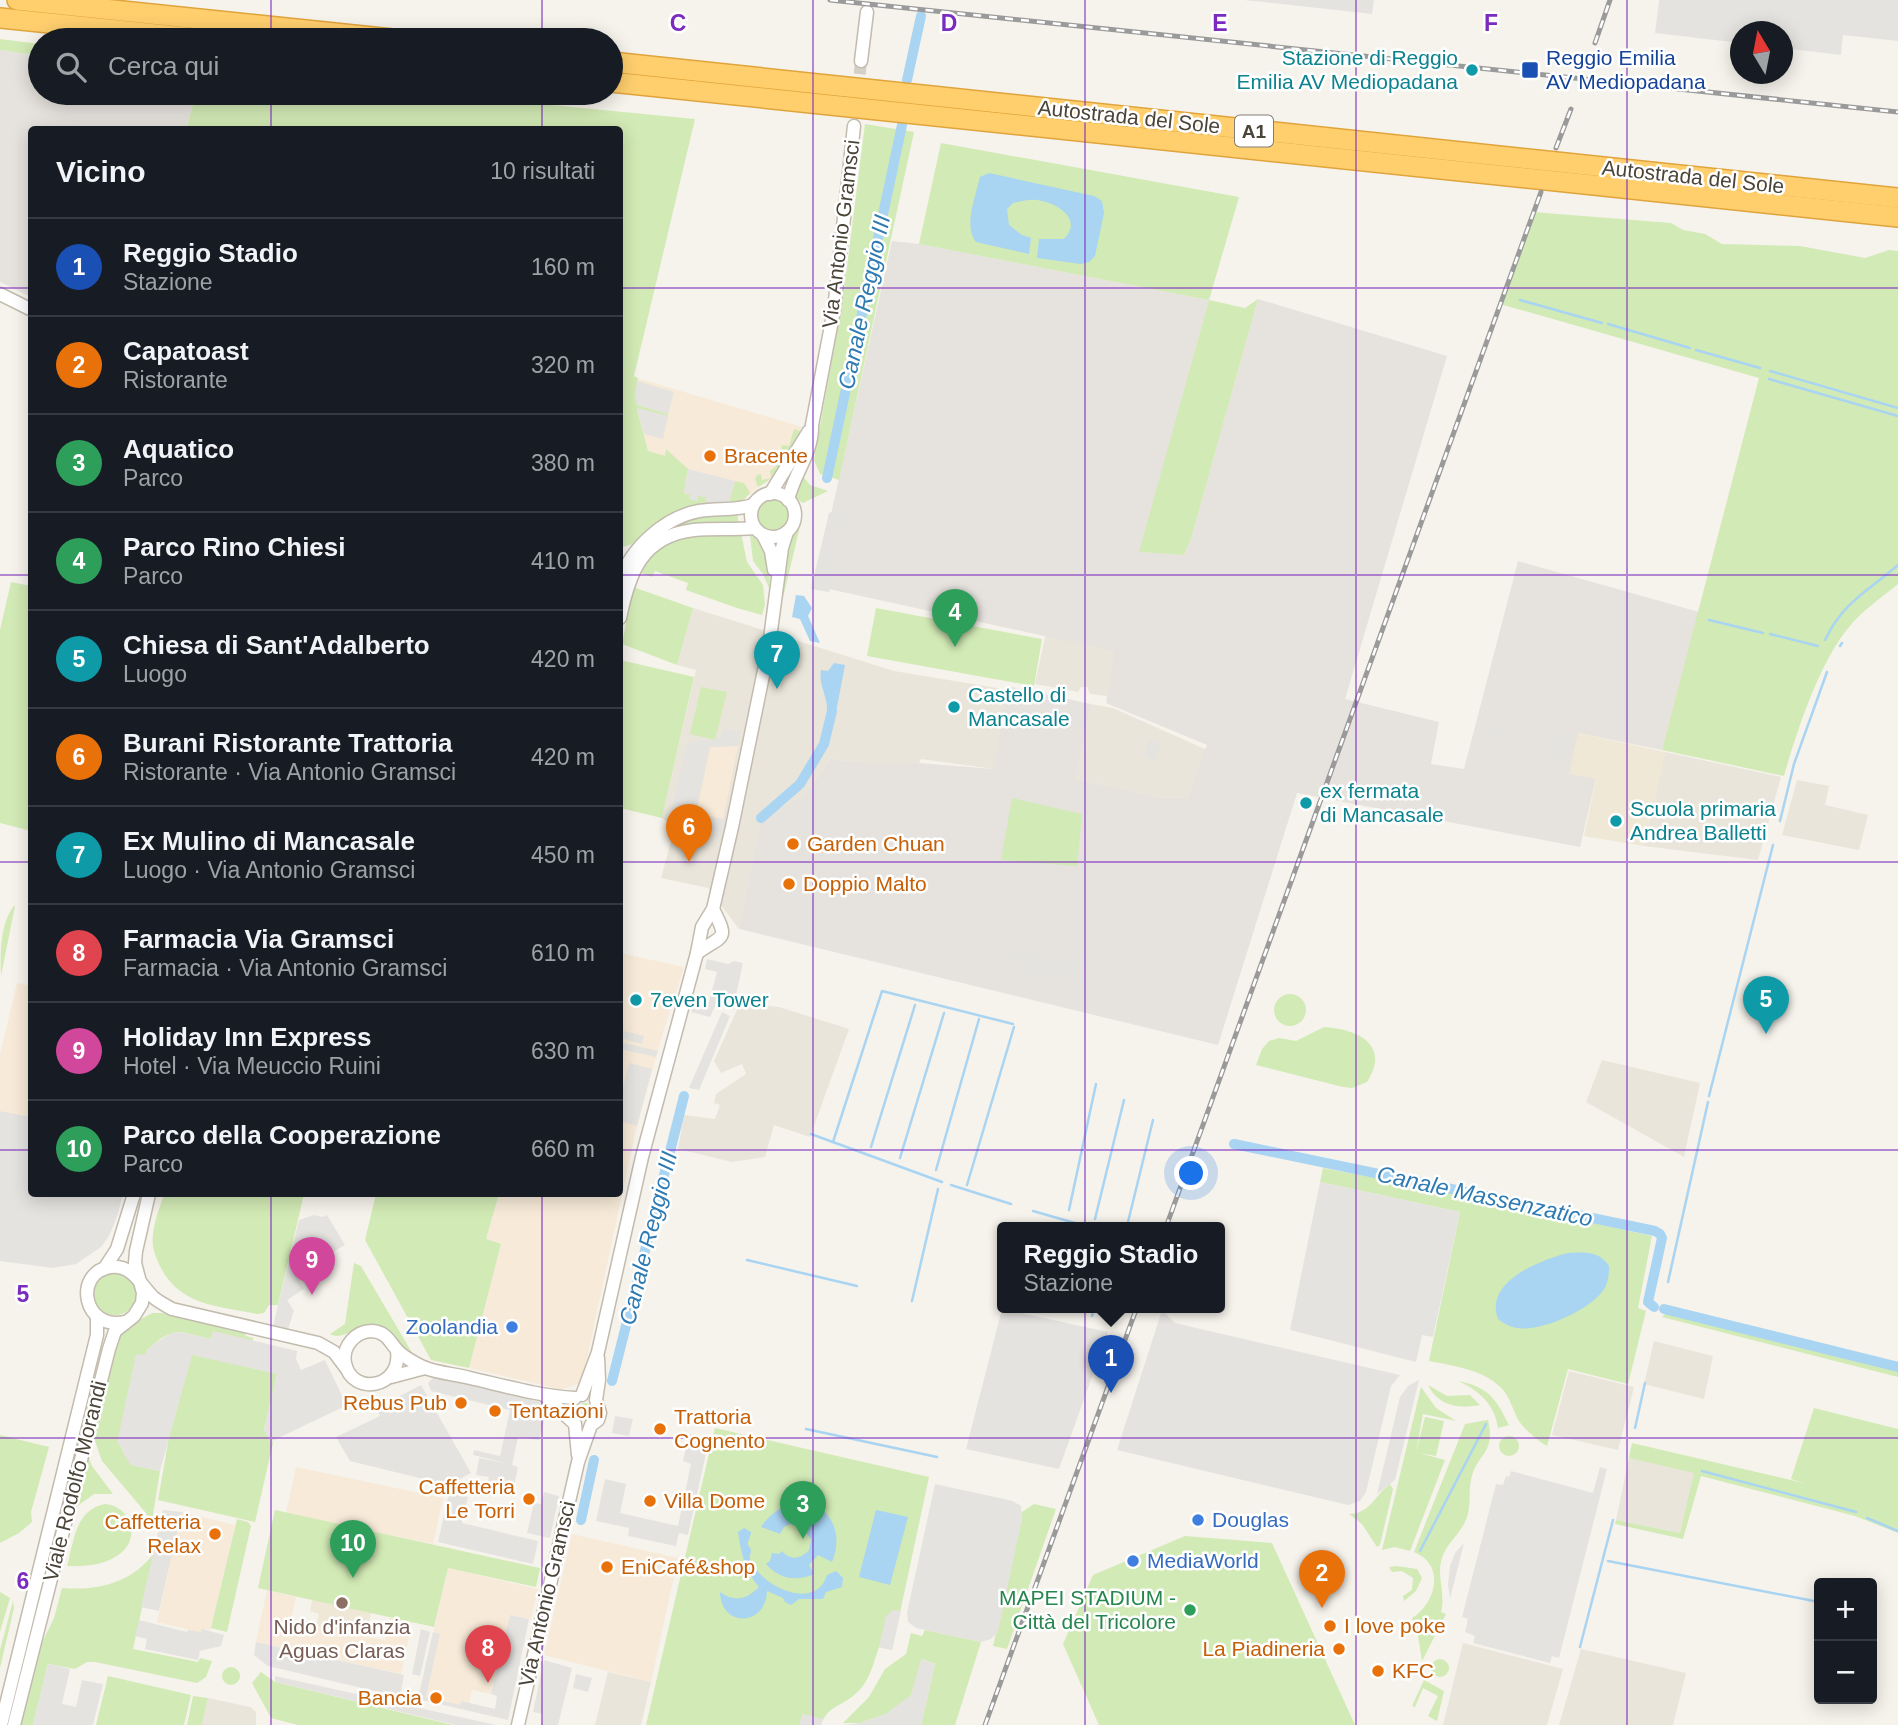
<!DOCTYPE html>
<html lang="it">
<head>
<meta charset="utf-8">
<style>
  :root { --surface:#171b24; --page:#242831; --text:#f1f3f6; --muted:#9ea1a6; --line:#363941; --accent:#7c3aed }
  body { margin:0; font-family:Arial,sans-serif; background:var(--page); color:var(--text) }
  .controls { position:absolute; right:21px; bottom:21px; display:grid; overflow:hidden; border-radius:7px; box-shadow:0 4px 18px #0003 }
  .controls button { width:63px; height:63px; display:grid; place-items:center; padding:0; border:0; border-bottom:2px solid var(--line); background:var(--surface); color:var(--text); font:35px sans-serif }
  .compass { position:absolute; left:1730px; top:21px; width:63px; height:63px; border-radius:50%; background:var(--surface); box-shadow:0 4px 18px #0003; rotate:350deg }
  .you { position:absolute; left:1192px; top:1174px; width:24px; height:24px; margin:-18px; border:5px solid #fff; border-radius:50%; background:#1a73e8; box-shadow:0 0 0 10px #1a73e833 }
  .badge { display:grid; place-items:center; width:46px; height:46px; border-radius:50%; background:var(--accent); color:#fff; font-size:23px; font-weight:700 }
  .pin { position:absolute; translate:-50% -58px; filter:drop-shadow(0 2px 4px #0008) }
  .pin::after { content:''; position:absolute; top:37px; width:24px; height:21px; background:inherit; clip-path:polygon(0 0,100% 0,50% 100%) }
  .popup { position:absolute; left:997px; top:1222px; width:228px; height:91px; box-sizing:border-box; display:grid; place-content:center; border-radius:7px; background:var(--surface); filter:drop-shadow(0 2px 5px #0005); font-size:23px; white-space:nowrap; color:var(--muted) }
  .popup b { font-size:26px; color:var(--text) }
  .popup::after { content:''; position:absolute; left:50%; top:100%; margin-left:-14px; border:14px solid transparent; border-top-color:var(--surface) }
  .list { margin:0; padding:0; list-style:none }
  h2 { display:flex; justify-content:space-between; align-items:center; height:91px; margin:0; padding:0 28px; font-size:30px }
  h2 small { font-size:23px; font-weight:400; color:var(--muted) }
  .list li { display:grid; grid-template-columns:46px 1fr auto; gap:21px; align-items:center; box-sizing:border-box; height:98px; padding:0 28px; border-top:2px solid var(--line) }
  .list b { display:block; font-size:26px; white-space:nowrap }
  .list p { margin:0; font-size:23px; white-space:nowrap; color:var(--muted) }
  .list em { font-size:23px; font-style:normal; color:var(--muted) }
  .icon { flex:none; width:38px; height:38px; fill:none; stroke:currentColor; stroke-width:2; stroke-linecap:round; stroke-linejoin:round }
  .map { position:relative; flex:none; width:1898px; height:1725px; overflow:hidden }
  .search { position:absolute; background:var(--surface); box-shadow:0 4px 18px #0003; left:28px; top:28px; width:595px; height:77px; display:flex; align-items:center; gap:18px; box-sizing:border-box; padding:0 24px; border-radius:38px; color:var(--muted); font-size:26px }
  .panel { position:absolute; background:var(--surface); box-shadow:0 4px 18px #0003; left:28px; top:126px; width:595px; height:1071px; border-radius:7px }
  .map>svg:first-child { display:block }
  .residential { fill:#eae5da }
  .commercial { fill:#f7ead8 }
  .industrial { fill:#e6e2dd }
  .education { fill:#efe8d6 }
  .green { fill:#d2eab5 }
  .parking { fill:#e5e3e0 }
  .water { fill:#a9d4f2 }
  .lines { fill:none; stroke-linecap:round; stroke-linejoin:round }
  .stream { stroke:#a9d4f2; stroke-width:2.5 }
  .canal { stroke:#a9d4f2; stroke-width:10 }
  .minor-tunnel { stroke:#d4d0c8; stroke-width:12; stroke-dasharray:12 6; stroke-linecap:butt }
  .minor-casing { stroke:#c2bbae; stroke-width:15 }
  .highway-casing { stroke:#e0a43c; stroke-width:22 }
  .minor { stroke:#fff; stroke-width:12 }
  .highway { stroke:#ffcf6e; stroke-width:19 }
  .rail-casing { stroke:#9a9a9a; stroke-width:5 }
  .rail { stroke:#fff; stroke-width:2.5; stroke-dasharray:8; stroke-linecap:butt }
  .grid { fill:none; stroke:#7b2cbf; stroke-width:2; stroke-opacity:0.55 }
  .culture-dot { fill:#0f9aa8; stroke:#fff; stroke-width:2.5 }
  .transit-dot { fill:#1a4fb4; stroke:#fff; stroke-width:2.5 }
  .food-dot { fill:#e8710a; stroke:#fff; stroke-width:2.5 }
  .shop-dot { fill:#3f7fe0; stroke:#fff; stroke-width:2.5 }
  .education-dot { fill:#8d6e63; stroke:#fff; stroke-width:2.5 }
  .leisure-dot { fill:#2e9e5b; stroke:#fff; stroke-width:2.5 }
  .labels { text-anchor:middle; stroke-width:5; stroke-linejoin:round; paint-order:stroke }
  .shield { fill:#fff; stroke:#817c74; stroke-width:2 }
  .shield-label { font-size:19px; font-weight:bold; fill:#4b4439 }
  .culture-label { font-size:21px; fill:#0d838f; stroke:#fff; text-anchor:start }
  .transit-label { font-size:21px; fill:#164399; stroke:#fff; text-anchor:start }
  .street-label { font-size:21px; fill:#4b4439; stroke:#fff }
  .food-label { font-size:21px; fill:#c56008; stroke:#fff; text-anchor:start }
  .shop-label { font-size:21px; fill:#366cbe; stroke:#fff; text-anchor:start }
  .leisure-label { font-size:21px; fill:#27864d; stroke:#fff; text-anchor:end }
  .education-label { font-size:21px; fill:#785e54; stroke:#fff }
  .water-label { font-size:23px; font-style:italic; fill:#2e7ab2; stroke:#fff }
  .grid-label { font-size:23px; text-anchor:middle; font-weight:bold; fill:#7b2cbf; stroke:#fff; stroke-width:5; stroke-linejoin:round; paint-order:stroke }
</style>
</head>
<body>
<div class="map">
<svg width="1898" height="1725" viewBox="0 0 1898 1725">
  <rect width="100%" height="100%" fill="#f6f3ec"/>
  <!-- residential -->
  <g class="residential">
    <polygon points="693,608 894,671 1009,690 994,769 921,759 919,763 895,766 830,759 806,793 761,818 739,929 708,888 661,878 675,827 662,818 696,670 677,665"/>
    <polygon points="1047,628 1116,641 1107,696 1090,694 1087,687 1081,687 1078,692 1035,684"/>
    <polygon points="1091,704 1113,708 1207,750 1188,797 1164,798 1076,779"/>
    <polygon points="1665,752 1781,777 1758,860 1644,846"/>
    <polygon points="1797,780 1829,786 1825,805 1868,815 1859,850 1782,835"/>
    <polygon points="740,1003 779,1007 849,1029 810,1137 774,1125 765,1157 732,1162 678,1149 684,1115 715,1119 720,1105 714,1103 716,1094 746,1074 742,1064 721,1073 714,1061"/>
    <polygon points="1602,1060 1700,1083 1684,1157 1586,1102"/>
    <polygon points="1654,1341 1713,1356 1704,1399 1644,1384"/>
    <polygon points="1569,1371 1634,1387 1618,1450 1552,1435"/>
    <polygon points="1629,1458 1695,1472 1680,1533 1616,1520"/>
    <polygon points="1463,1643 1563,1669 1547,1725 1443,1725"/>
    <polygon points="1581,1649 1686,1673 1673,1725 1559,1725"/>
    <polygon points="608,1672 651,1682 641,1725 595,1725"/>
    <polygon points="208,1698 250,1707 256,1712 256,1725 202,1725"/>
  </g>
  <!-- commercial -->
  <g class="commercial">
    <polygon points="634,377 802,427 770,480 758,487 736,507 687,510 648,469 630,400"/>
    <polygon points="738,746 723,819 696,813 710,747"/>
    <polygon points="620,953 684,967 661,1039 635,1134 582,1382 567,1388 559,1389 469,1368 501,1244 486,1240 499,1194 620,1194"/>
    <polygon points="17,983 31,986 31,1117 0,1111 0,1055"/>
    <polygon points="296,1467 443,1498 433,1544 286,1513"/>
    <polygon points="182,1512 235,1525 211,1630 203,1629 201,1633 157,1622"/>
    <polygon points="572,1534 678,1558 651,1682 544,1655"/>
    <polygon points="448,1568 538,1589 531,1619 510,1615 491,1694 472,1690 469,1703 461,1701 459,1708 418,1699"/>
    <polygon points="267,1590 296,1597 291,1620 357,1635 385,1640 390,1618 412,1622 401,1674 256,1642"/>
  </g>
  <!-- industrial -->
  <g class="industrial">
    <polygon points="0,50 40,56 40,93 196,93 186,129 32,130 31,297 0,282"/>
    <polygon points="892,241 919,244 1209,300 1140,552 1184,555 1191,539 1258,299 1447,356 1345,699 1439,722 1431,764 1464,769 1518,561 1699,612 1662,750 1578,733 1596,778 1580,847 1297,793 1218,1045 739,929 761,818 806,793 830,759 878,764 919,763 994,769 1007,686 1091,704 1076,779 1164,798 1188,797 1207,745 1106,703 1114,651 815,586"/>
  </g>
  <!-- education -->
  <g class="education">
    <polygon points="1578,733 1665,752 1644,846 1584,836 1596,779 1569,774"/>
    <polygon points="315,1586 374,1595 369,1624 360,1623 357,1635 316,1626 319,1614 310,1611"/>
  </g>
  <!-- green -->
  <g class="green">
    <polygon points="0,39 40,44 40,56 0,50"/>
    <polygon points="196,93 427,93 695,119 634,376 638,378 635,395 637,405 668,414 668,416 637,409 648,451 665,456 666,449 688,469 684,493 706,497 706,502 728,506 735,481 744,483 750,493 736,507 654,527 632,544 620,548 620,130 186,130"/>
    <polygon points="865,124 914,132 839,480 820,474 814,460 844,291"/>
    <polygon points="941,143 1239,197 1209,300 1245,308 1258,299 1191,539 1184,555 1139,552 1209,300 919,244"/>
    <path d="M1533 212 1671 223 1683 230 1705 234 1722 244 1800 246 1865 258 1889 250 1898 251V584C1881 598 1863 610 1849 627 1820 661 1796 733 1784 776L1662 750 1759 378 1500 304Z"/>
    <path d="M794 429 800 431C793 447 775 481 758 487L755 479 757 475 761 474 762 480 771 478 770 471 776 466 782 445 789 446Z"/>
    <polygon points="801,474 810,485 828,491 803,503 794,497"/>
    <circle cx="773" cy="515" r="17"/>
    <polygon points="737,513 739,524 706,525 647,543 686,519 695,516"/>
    <polygon points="801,522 783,598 780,600 789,539"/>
    <polygon points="690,533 741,533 747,562 763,585 765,604 762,615 737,608 686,590 688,583 655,571 652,577 636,571 656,547"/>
    <path d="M750 535C771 545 771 567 769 588L763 574 753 561Z"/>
    <polygon points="11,582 31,586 31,831 0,823 0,630"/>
    <polygon points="633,587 693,608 677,665 622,644"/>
    <polygon points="876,608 1042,639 1034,686 867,656"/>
    <polygon points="620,660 694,677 662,818 620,808"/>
    <polygon points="701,687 727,692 715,740 690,734"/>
    <polygon points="1012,798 1082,814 1077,866 1001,860"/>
    <path d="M14 906H15L1 976C0 954 0 923 14 906Z"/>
    <circle cx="1290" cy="1010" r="16"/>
    <path d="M1324 1027C1358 1029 1391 1045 1367 1082L1352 1088 1343 1087 1256 1065 1262 1049 1269 1041 1279 1038 1296 1041Z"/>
    <path d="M1323 1168 1464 1195 1652 1236 1638 1308 1646 1311 1628 1384 1568 1369 1547 1446C1539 1442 1524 1429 1519 1421 1513 1411 1511 1400 1504 1391 1487 1370 1454 1366 1429 1361L1460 1212 1320 1182Z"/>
    <path d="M164 1194H304L278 1305H269L264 1313 257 1314C219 1306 179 1306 160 1266 156 1258 151 1245 153 1235 154 1221 160 1207 164 1194Z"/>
    <polygon points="376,1194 499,1194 486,1239 501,1244 469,1368 431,1360 365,1240"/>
    <path d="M354 1263 361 1266 414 1356C410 1353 404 1350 401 1346 394 1339 391 1330 382 1326 362 1317 347 1343 330 1334L345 1324Z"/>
    <circle cx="115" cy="1294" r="21"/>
    <path d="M153 1313H163L243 1330 246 1336 253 1338V1341L213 1332 211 1339 181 1332 172 1333 160 1339 147 1350 120 1445 131 1465 160 1471 151 1527 146 1513 102 1461 94 1438 119 1337C125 1328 143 1317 153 1313Z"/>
    <polygon points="1666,1313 1898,1370 1898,1377 1662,1317"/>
    <polygon points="192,1354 277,1374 264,1430 273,1443 255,1522 158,1500 169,1437"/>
    <path d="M1458 1381C1489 1387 1496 1399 1509 1425L1498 1428C1495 1405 1479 1390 1458 1381Z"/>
    <path d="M1428 1385 1447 1396 1470 1395 1480 1405C1459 1409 1438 1406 1428 1385Z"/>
    <polygon points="1421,1387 1436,1408 1456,1421 1423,1414 1416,1452 1425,1417 1444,1421 1436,1456 1419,1453 1445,1460 1410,1551 1395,1547 1382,1550"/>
    <circle cx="585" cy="1411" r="8"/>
    <polygon points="1814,1408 1898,1429 1898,1533 1855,1516 1701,1476 1683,1539 1615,1524 1616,1520 1680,1533 1694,1473 1629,1458 1632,1443 1804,1483 1791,1479"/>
    <path d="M1488 1420C1496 1455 1477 1452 1471 1480 1468 1494 1472 1508 1465 1522 1459 1535 1446 1544 1442 1558 1436 1576 1446 1594 1441 1612L1446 1614 1422 1661 1418 1636 1412 1618C1436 1603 1446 1565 1414 1552L1465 1424Z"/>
    <path d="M715 1428 929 1477 892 1650 879 1647C873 1665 869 1684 853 1696 839 1707 827 1707 821 1725H646Z"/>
    <polygon points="0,1435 49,1447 31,1512 32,1522 19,1533 0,1543"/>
    <circle cx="1509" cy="1446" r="10"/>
    <polygon points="88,1456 92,1466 113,1494 94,1494 76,1507"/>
    <path d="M1390 1484 1393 1489 1380 1545 1377 1547 1362 1524 1349 1514C1370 1514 1375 1495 1390 1484Z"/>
    <path d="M105 1504C130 1506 141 1536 121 1553 106 1565 85 1567 67 1566 74 1541 75 1510 105 1504Z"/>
    <polygon points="1034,1504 1056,1509 1007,1649 993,1646 1022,1518 1022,1512"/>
    <polygon points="275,1510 540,1568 536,1587 448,1568 434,1627 258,1588"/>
    <polygon points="237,1519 248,1522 251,1526 227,1632 211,1628"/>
    <polygon points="1185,1536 1272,1543 1355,1725 1099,1725 1063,1644 1093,1575"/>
    <path d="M154 1553 133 1649 198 1662 200 1658 212 1661 206 1677 197 1683 95 1662H87L75 1669 48 1664 33 1725H20L41 1645 54 1618 62 1588C98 1591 132 1583 154 1553Z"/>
    <polygon points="1397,1566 1417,1569 1422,1578 1416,1591 1404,1601 1403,1596 1412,1590 1413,1578 1402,1571 1392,1572 1389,1567"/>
    <polygon points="0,1592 10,1598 0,1632"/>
    <polygon points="13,1601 14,1608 0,1668 0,1650"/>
    <polygon points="925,1630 981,1642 955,1725 921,1725 935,1664 922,1659 912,1695 886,1714 860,1723 843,1723 869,1697 885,1669 906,1654 911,1633 922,1636"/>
    <circle cx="1440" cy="1668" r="9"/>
    <circle cx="231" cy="1676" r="9"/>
    <polygon points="261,1672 275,1682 453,1725 298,1725 271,1718 252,1683"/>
    <polygon points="108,1676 191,1695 184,1725 96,1725"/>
    <polygon points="1424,1680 1444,1691 1437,1721 1428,1716 1438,1696 1423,1688 1415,1707 1412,1706"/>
    <polygon points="193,1696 208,1698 202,1725 187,1725"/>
  </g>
  <!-- parking -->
  <g class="parking">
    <polygon points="1244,0 1374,0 1372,14"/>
    <polygon points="1659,0 1898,0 1898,41 1843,35 1841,55 1783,48 1783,32 1741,32 1740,43 1655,33"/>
    <polygon points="638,381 674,392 668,414 637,405 635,395"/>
    <polygon points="637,408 668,416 663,439 644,434"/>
    <polygon points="688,469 735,481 728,506 706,502 705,497 698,496 697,501 689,499 690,494 684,492"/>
    <polygon points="840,509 847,511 829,592 811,589 829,513"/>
    <polygon points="1484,724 1525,734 1523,742 1530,743 1515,816 1509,815 1524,743 1482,733"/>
    <polygon points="724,729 741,731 738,746 710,747 696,813 725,820 721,838 682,828 674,820 672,808 687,744 691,741 720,739"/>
    <polygon points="1552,731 1572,734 1568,758 1559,756 1555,773 1548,771 1553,749 1548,747"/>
    <polygon points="1150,739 1162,743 1154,761 1143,756"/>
    <polygon points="1010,953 1085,957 1083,980 1022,974 1023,964 1009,963"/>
    <polygon points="707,959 728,964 734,961 743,963 735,1000 716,1004 710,1017 691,1012 696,999 709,1002 717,972 705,969"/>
    <polygon points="722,1012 730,1016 699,1090 689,1088"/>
    <polygon points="620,1030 644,1036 642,1044 620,1038"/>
    <polygon points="620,1042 658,1051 656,1057 620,1049"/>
    <polygon points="629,1063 652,1069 637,1126 620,1121 620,1100"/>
    <polygon points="0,1111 31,1117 32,1194 123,1194 117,1217 109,1236 101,1247 76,1264 53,1268 0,1261"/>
    <polygon points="1320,1182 1460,1212 1433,1337 1422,1335 1416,1362 1290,1330"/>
    <polygon points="314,1215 323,1217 327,1215 345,1245 295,1272 304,1289 287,1300 294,1311 288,1329 273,1326 299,1220"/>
    <polygon points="1002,1309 1108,1332 1059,1469 966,1449"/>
    <polygon points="1162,1310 1175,1323 1400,1375 1391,1386 1366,1492 1360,1501 1348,1505 1117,1450"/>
    <polygon points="213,1331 297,1351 296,1359 301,1370 325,1360 345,1402 343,1407 270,1442 264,1430 277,1374 192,1355 160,1471 131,1465 124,1455 123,1449 117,1443 136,1354 144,1355 152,1345 172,1333 181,1332 211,1339"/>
    <polygon points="434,1377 541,1402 539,1411 546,1412 539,1440 518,1437 512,1465 518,1467 514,1486 488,1481 489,1477 476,1475 479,1458 509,1464 473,1455 474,1450 500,1456 510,1410 431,1391 428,1383"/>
    <polygon points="1419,1380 1395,1480 1377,1494 1400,1397 1408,1386"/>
    <polygon points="421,1385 471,1473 448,1485 350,1461 336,1437 380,1416 377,1408"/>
    <polygon points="615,1416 633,1419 629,1436 612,1433"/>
    <polygon points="689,1434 703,1437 702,1442 708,1444 688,1535 679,1533 676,1546 628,1536 629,1528 596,1521 605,1479 626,1484 620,1513 678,1526 691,1464 683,1461"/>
    <polygon points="1600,1467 1607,1469 1559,1658 1552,1656 1550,1663 1473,1643 1475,1636 1465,1632 1468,1619 1462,1617 1496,1484 1503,1485 1506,1476 1509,1477 1511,1471 1593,1493"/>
    <polygon points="935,1484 1013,1501 1021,1506 1022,1518 998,1632 991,1639 981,1642 916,1628 908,1622 907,1613"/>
    <polygon points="544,1492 559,1496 550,1538 527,1533 534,1503 541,1504"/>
    <polygon points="449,1493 468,1497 462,1523 538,1541 533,1564 438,1542"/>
    <polygon points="163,1510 182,1512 159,1611 141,1607"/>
    <polygon points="1464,1543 1450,1599 1448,1585 1450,1566 1455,1553"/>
    <polygon points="893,1610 901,1611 892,1650 879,1647 886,1616"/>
    <polygon points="510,1615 529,1619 508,1720 418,1699 433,1632 440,1634 426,1697 460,1705 461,1701 495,1709 497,1696 491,1694"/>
    <polygon points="139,1620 187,1632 188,1630 201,1632 202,1629 224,1635 221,1646 200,1651 198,1660 145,1649 147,1639 135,1636"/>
    <polygon points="421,1629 430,1632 420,1676 412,1674"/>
    <polygon points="256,1642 404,1675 400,1697 268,1666 254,1655"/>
    <polygon points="921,1659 935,1664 921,1725 843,1725 860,1723 886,1714 911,1695"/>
    <polygon points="544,1660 572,1668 558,1725 541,1725 543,1714 533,1712"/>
    <polygon points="48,1664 70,1669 62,1704 76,1707 82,1680 103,1684 93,1725 33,1725"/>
    <polygon points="576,1674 592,1678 588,1692 573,1688"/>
    <polygon points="275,1676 496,1725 456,1725 275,1682"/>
    <polygon points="802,1714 823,1719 821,1725 799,1725"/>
  </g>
  <!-- water -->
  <g class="water">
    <path d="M989 173 1094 196 1102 201 1104 213 1095 256 1089 262 1081 264 1037 258 1039 239H1064C1082 221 1061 205 1042 201 1033 198 1022 201 1013 203L1007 209 1009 225 1022 235 1031 238 1029 254 976 242C963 226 976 195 980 177Z"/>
    <polygon points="796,595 804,596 812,608 808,616 820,643 810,641 800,619 792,617"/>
    <path d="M834 663 845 665 836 712 827 711C828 697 818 684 821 670L828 671Z"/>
    <path d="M1568 1253C1584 1252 1600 1251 1609 1266 1609 1276 1608 1285 1602 1292 1587 1311 1541 1332 1517 1328 1510 1327 1503 1323 1498 1319 1484 1281 1541 1260 1568 1253Z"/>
    <path d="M812 1502C835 1515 842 1538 832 1562L818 1555 809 1565 814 1574C796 1582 779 1579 766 1564L770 1561 772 1553 779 1554 782 1551C790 1561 801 1559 809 1550L811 1540 802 1527Z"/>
    <path d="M795 1504V1522L784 1527 780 1534 761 1527C769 1515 780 1506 795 1504Z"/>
    <polygon points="876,1510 908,1517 890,1585 859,1577"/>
    <path d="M744 1528 751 1532C751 1535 749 1538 748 1542 747 1545 750 1547 751 1550 751 1554 749 1556 750 1559 762 1589 817 1611 827 1575L836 1571 843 1578 842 1587 826 1592 823 1599H799L791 1605 785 1602 783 1598 767 1591C766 1627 721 1628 720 1592 735 1603 747 1599 759 1587 745 1571 741 1553 738 1532Z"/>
  </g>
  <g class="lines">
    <!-- stream -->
    <g class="stream">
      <polyline points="1520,300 1602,323"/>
      <polyline points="1608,324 1690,348"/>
      <polyline points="1696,350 1760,368"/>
      <polyline points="1770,371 1898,408"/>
      <polyline points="1769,379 1898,416"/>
      <polyline points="1709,620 1763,633"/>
      <polyline points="1770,634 1818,646"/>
      <path d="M1825 640C1844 601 1867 592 1898 565"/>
      <polyline points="1840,646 1842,643"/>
      <polyline points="1780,821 1794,764 1827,672"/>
      <polyline points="1709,1096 1773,845"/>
      <polyline points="811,1134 942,1182"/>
      <polyline points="833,1142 882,991 1013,1024"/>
      <polyline points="871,1147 915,1005"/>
      <polyline points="900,1158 944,1013"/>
      <polyline points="936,1170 979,1019"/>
      <polyline points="951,1185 1011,1204"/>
      <polyline points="967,1185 1014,1027"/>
      <polyline points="1069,1210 1096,1084"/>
      <polyline points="1033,1211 1089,1227"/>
      <polyline points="1095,1219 1124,1100"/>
      <polyline points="1127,1226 1153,1120"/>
      <polyline points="747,1260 857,1286"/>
      <polyline points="1668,1282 1708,1102"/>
      <polyline points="912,1301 938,1189"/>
      <polyline points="1092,1316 1094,1307"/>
      <polyline points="1635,1428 1645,1383"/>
      <polyline points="806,1429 937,1457"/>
      <polyline points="1702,1471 1856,1512"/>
      <polyline points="1867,1518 1898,1531"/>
      <polyline points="1420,1551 1486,1424"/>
      <polyline points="1608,1561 1819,1602"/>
      <polyline points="1580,1647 1613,1520"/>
    </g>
    <!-- canal -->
    <g class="canal">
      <polyline points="907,80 921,16"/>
      <polyline points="827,478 902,125"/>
      <polyline points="761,818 800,784 824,744 832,711"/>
      <polyline points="1234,1144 1655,1231 1660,1234 1662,1238 1648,1302 1654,1307"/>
      <polyline points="1664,1309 1898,1367"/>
      <polyline points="612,1381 684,1096"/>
      <polyline points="581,1520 594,1460"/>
    </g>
    <!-- minor-tunnel -->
    <polyline class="minor-tunnel" points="858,92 861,61"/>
    <defs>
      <g id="minor">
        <polyline points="861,61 867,12"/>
        <polyline points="0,294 32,310"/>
        <circle cx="773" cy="515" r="22"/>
        <polyline points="770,494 809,431"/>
        <path d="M788 500C794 473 813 453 812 425L834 310 854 126"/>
        <polyline points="763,535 771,551 774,570"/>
        <path d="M620 580C631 548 665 517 699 511 718 508 735 511 753 505"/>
        <path d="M620 618C629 573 642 536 694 530 714 528 734 530 754 528"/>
        <path d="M697 953C724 934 729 941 713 909"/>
        <polyline points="104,1269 117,1249 134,1194"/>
        <path d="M125 1322C83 1331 73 1273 110 1267 132 1264 140 1284 153 1297 159 1302 165 1305 172 1309L318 1343 334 1352 346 1368"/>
        <path d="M397 1351C402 1388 352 1397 345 1363 342 1347 355 1331 372 1331 388 1332 390 1344 400 1353 406 1358 415 1363 423 1367 437 1373 455 1374 470 1378 505 1386 539 1396 575 1398"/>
        <polyline points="391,1377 425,1368"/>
        <polyline points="582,1395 598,1352 642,1157 697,953 702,927 713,909 732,827 769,646 782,548 787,532"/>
        <polyline points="545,1396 575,1424 578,1455"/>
        <polyline points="1,1725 97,1335 97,1317"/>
        <polyline points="14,1725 109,1349 115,1331 134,1316 142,1303 143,1293 135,1263 136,1251 149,1194"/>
        <polyline points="518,1725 578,1462 591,1425 598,1420 600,1413 596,1400 599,1380 598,1358"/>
      </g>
      <g id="highway">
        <polyline points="17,0 402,40"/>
        <polyline points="0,18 214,40"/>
        <polyline points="611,62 1898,198"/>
        <polyline points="611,82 1898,217"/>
      </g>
    </defs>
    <!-- minor casing -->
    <use href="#minor" class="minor-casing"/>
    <!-- highway casing -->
    <use href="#highway" class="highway-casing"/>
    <!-- minor -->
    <use href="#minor" class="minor"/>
    <!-- highway -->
    <use href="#highway" class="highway"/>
    <defs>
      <g id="rail">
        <polyline points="830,0 1898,112"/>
        <polyline points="1595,43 1610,0"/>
        <polyline points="1556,148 1571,109"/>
        <polyline points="1166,1227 1541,192"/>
        <polyline points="985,1725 1137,1307"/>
      </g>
    </defs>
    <!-- rail casing -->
    <use href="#rail" class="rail-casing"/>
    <!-- rail -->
    <use href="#rail" class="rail"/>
  </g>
  <!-- grid -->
  <path class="grid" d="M271 0V40M542 0V40M813 0V1725M1085 0V1725M1356 0V1725M1627 0V1725M271 93V130M542 93V130M0 288H32M620 288H1898M0 575H32M620 575H1898M0 862H32M620 862H1898M0 1150H32M620 1150H1898M271 1194V1725M542 1194V1725M0 1438H1898"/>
  <!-- markers -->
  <g class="culture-dot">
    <circle cx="1472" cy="70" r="7"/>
    <circle cx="954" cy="707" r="7"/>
    <circle cx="1306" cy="803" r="7"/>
    <circle cx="1616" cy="821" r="7"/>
    <circle cx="636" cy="1000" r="7"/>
  </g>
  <rect class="transit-dot" x="1521" y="61" width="18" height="18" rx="3.5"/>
  <g class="food-dot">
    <circle cx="710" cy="456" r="7"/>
    <circle cx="793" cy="844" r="7"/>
    <circle cx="789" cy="884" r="7"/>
    <circle cx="461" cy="1403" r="7"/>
    <circle cx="495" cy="1411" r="7"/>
    <circle cx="660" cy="1429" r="7"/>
    <circle cx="529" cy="1499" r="7"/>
    <circle cx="650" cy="1501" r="7"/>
    <circle cx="215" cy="1534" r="7"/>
    <circle cx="607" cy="1567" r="7"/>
    <circle cx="1330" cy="1626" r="7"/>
    <circle cx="1339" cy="1649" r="7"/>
    <circle cx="1378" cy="1671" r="7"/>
    <circle cx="436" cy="1698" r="7"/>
  </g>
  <g class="shop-dot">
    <circle cx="512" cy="1327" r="7"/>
    <circle cx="1198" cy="1520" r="7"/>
    <circle cx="1133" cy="1561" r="7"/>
  </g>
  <circle class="education-dot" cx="342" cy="1603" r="7"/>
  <circle class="leisure-dot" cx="1190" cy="1610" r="7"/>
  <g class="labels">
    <!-- shield labels -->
    <rect class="shield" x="1235" y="115.5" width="38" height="31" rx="5"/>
    <g class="shield-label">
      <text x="1254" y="138">A1</text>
    </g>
    <!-- culture labels -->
    <g class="culture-label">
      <text x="1458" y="65" text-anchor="end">Stazione di Reggio<tspan x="1458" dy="24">Emilia AV Mediopadana</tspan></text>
      <text x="968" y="702">Castello di<tspan x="968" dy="24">Mancasale</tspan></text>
      <text x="1320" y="798">ex fermata<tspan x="1320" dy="24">di Mancasale</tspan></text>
      <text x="1630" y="816">Scuola primaria<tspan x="1630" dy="24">Andrea Balletti</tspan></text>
      <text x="650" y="1007">7even Tower</text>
    </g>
    <!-- transit labels -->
    <g class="transit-label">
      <text x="1546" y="65">Reggio Emilia<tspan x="1546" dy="24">AV Mediopadana</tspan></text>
    </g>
    <!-- street labels -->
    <g class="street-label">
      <text transform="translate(1129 117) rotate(6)" y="7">Autostrada del Sole</text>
      <text transform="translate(1693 177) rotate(6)" y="7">Autostrada del Sole</text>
      <text transform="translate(841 234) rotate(-83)" y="7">Via Antonio Gramsci</text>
      <text transform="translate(75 1481) rotate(-76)" y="7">Viale Rodolfo Morandi</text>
      <text transform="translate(547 1594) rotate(-77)" y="7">Via Antonio Gramsci</text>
    </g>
    <!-- food labels -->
    <g class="food-label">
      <text x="724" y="463">Bracente</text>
      <text x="807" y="851">Garden Chuan</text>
      <text x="803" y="891">Doppio Malto</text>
      <text x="447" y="1410" text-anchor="end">Rebus Pub</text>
      <text x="509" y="1418">Tentazioni</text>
      <text x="674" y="1424">Trattoria<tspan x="674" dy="24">Cognento</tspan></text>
      <text x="515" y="1494" text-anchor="end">Caffetteria<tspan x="515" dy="24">Le Torri</tspan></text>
      <text x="664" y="1508">Villa Dome</text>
      <text x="201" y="1529" text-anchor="end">Caffetteria<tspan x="201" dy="24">Relax</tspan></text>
      <text x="621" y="1574">EniCafé&amp;shop</text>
      <text x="1344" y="1633">I love poke</text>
      <text x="1325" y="1656" text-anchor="end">La Piadineria</text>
      <text x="1392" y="1678">KFC</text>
      <text x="422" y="1705" text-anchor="end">Bancia</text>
    </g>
    <!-- shop labels -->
    <g class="shop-label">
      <text x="498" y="1334" text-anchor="end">Zoolandia</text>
      <text x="1212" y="1527">Douglas</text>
      <text x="1147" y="1568">MediaWorld</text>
    </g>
    <!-- leisure labels -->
    <g class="leisure-label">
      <text x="1176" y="1605">MAPEI STADIUM -<tspan x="1176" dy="24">Città del Tricolore</tspan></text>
    </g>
    <!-- education labels -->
    <g class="education-label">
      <text x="342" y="1634">Nido d'infanzia<tspan x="342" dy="24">Aguas Claras</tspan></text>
    </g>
    <!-- water labels -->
    <g class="water-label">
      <text transform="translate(864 302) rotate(-78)" y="8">Canale Reggio III</text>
      <text transform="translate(1485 1196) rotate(12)" y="8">Canale Massenzatico</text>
      <text transform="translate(648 1238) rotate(-76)" y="8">Canale Reggio III</text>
    </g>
  </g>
  <g class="grid-label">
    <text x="678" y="31">C</text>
    <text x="949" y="31">D</text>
    <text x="1220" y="31">E</text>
    <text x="1491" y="31">F</text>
    <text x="23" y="1302">5</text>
    <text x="23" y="1589">6</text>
  </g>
</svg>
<div class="controls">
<button>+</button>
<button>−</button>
</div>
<svg class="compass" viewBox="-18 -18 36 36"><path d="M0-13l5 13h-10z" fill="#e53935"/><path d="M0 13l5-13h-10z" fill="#9ea1a6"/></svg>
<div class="you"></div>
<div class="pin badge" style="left:1111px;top:1393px;background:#1a4fb4">1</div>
<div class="popup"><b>Reggio Stadio</b>Stazione</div>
<div class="pin badge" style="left:1322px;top:1608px;background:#e8710a">2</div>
<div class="pin badge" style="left:803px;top:1539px;background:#2e9e5b">3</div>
<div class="pin badge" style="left:955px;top:647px;background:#2e9e5b">4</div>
<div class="pin badge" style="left:1766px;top:1034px;background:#0f9aa8">5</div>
<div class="pin badge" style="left:689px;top:862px;background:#e8710a">6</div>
<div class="pin badge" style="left:777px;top:689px;background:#0f9aa8">7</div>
<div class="pin badge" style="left:488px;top:1683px;background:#e0444e">8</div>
<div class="pin badge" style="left:312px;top:1295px;background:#d1479c">9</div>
<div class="pin badge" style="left:353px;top:1578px;background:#2e9e5b">10</div>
<div class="search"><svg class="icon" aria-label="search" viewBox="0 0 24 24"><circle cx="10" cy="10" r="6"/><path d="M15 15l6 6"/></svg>Cerca qui</div>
<section class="panel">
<h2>Vicino<small>10 risultati</small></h2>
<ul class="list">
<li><span class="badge" style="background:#1a4fb4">1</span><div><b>Reggio Stadio</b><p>Stazione</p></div><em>160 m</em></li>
<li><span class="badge" style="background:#e8710a">2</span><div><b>Capatoast</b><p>Ristorante</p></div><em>320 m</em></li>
<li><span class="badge" style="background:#2e9e5b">3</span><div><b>Aquatico</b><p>Parco</p></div><em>380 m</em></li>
<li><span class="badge" style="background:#2e9e5b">4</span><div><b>Parco Rino Chiesi</b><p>Parco</p></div><em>410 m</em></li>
<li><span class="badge" style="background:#0f9aa8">5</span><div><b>Chiesa di Sant'Adalberto</b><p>Luogo</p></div><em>420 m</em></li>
<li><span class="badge" style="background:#e8710a">6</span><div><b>Burani Ristorante Trattoria</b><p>Ristorante · Via Antonio Gramsci</p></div><em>420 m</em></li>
<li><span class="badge" style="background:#0f9aa8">7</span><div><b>Ex Mulino di Mancasale</b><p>Luogo · Via Antonio Gramsci</p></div><em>450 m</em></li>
<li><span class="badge" style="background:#e0444e">8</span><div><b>Farmacia Via Gramsci</b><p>Farmacia · Via Antonio Gramsci</p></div><em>610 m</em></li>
<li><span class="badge" style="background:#d1479c">9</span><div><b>Holiday Inn Express</b><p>Hotel · Via Meuccio Ruini</p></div><em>630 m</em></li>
<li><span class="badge" style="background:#2e9e5b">10</span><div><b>Parco della Cooperazione</b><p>Parco</p></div><em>660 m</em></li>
</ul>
</section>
</div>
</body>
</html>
